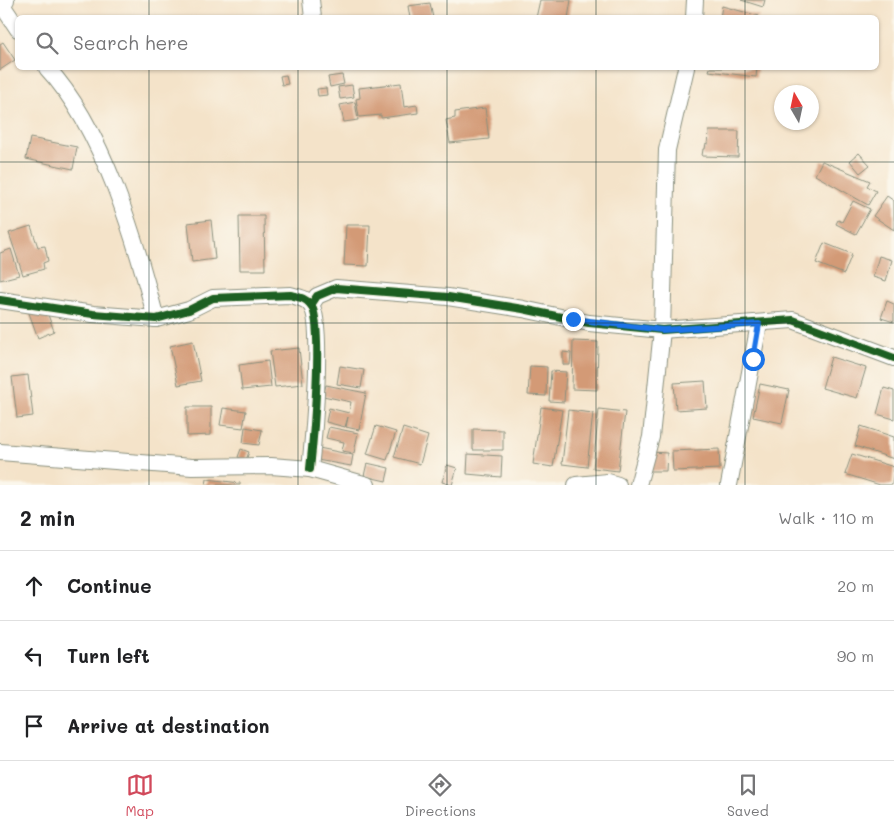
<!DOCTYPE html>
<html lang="en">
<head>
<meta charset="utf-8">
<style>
  :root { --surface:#fff; --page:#f6f6f6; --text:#202124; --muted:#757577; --line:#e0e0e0; --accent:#d1495b }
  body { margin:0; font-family:Mali,sans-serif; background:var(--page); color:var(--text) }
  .compass { position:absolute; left:774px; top:85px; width:45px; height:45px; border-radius:50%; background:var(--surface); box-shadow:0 1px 4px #0004; rotate:351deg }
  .stop { position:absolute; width:15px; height:15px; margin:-11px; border:4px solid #1a73e8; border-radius:50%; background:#fff }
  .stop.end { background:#1a73e8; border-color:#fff; box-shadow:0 1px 5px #0008 }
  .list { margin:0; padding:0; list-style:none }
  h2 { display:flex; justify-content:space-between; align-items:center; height:65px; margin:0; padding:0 20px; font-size:21px }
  h2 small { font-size:16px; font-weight:400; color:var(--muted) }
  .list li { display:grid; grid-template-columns:32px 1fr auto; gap:15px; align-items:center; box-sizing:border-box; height:70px; padding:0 20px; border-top:1px solid var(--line) }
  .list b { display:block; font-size:19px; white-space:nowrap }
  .list em { font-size:16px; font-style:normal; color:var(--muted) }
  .icon { flex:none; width:28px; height:28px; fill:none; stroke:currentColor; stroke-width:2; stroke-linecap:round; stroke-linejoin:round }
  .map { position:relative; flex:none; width:894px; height:485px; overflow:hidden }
  .search { position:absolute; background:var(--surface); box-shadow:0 1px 4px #0004; left:15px; right:15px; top:15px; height:55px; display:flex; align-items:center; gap:12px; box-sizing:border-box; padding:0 18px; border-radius:8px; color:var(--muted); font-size:19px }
  .sheet { height:275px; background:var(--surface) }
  nav { display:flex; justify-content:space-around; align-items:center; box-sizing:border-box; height:70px; border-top:1px solid var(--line); background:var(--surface); font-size:14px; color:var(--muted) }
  nav a { display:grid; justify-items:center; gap:2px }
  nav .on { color:var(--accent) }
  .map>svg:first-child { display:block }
  .building { fill:#d39a76 }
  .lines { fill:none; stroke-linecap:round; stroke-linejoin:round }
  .minor-casing { stroke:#8a907e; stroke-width:18 }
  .minor { stroke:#fff; stroke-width:16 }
  .cycleway-casing { stroke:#fbf7ec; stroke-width:11 }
  .cycleway { stroke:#1b5e20; stroke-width:8 }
  .route { stroke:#1a73e8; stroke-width:6 }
  .grid { fill:none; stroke:#1f3d34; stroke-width:1; stroke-opacity:0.55 }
</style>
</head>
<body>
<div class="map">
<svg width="894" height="485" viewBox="0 0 894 485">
  <rect width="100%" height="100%" fill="#fbf7ec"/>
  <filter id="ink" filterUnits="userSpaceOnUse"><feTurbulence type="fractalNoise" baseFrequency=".02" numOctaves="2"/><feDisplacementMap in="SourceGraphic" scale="10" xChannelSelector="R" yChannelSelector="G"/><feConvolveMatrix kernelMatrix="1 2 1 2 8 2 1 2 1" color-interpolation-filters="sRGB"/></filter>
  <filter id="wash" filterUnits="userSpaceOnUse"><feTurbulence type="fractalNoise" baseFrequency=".0096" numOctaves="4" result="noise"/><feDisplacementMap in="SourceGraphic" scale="20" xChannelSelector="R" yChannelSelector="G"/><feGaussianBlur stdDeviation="1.12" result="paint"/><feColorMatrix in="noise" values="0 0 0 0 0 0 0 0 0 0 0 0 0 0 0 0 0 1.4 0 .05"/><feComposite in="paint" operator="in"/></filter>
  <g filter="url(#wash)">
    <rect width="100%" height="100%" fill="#f4e3c9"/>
    <g id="blocks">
      <!-- building -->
      <g class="building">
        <polygon points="540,0 571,0 568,18 536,18"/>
        <polygon points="741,0 765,0 763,7"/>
        <polygon points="430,3 433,18 410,18 408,6"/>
        <polygon points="722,6 759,16 758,18 720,18"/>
        <polygon points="3,42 15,60 0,70 0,44"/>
        <polygon points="710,68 757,68 756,77 709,71"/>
        <polygon points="286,75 288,84 282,85 280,76"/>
        <polygon points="342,75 344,84 330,87 328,77"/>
        <polygon points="401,83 404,107 417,105 418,113 381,118 381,115 359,117 356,99 360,98 359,88"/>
        <polygon points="352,85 354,97 340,99 338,87"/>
        <polygon points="326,88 327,95 318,96 317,89"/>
        <polygon points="355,102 358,120 344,122 340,105"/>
        <polygon points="485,108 489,139 450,143 446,120 455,118 455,112"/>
        <polygon points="709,131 739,131 738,157 702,156 703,149 705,149 706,143 708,144"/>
        <polygon points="30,138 77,147 73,169 26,159"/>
        <polygon points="859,153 870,165 860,173 850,161"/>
        <polygon points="822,161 870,181 867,186 876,191 868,205 815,175"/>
        <polygon points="887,196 894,201 894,230 873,216"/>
        <polygon points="853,201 870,209 856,234 836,224 838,220 842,222"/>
        <polygon points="239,216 264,216 265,270 240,270"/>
        <polygon points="211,220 215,259 192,262 188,223"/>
        <polygon points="346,225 370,225 368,266 344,265"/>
        <polygon points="31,226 38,247 45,246 48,261 43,263 44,269 23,275 9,233"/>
        <polygon points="824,243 852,254 844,274 816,263"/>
        <polygon points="11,249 19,275 0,280 0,253"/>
        <polygon points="879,256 892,260 886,281 873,277"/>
        <polygon points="887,301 894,304 894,322 881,318"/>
        <polygon points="45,307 54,331 38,338 29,313"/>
        <polygon points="193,341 201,381 178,385 170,346"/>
        <polygon points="573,341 598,342 597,390 572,389"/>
        <polygon points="299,348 303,384 275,387 270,351"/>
        <polygon points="563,352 571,353 570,365 563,365"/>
        <polygon points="831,357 866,368 857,398 822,388"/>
        <polygon points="268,361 271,387 242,390 239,365"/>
        <polygon points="340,366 364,370 361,388 337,384"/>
        <polygon points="530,366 547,367 546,396 528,395"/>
        <polygon points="551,371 566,372 564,402 549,401"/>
        <polygon points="28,375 33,416 17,418 12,377"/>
        <polygon points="705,381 707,408 676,410 674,383"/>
        <polygon points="760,384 789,390 782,423 753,417"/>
        <polygon points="326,385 366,393 359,430 346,427 348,417 345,427 326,422 329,408 349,413 351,402 323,396"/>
        <polygon points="884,388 894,391 894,419 877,414"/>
        <polygon points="187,407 211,407 211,435 187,436"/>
        <polygon points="541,407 562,410 553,467 533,464"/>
        <polygon points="223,408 246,411 243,428 220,425"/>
        <polygon points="599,409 625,412 618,471 593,468"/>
        <polygon points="568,410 593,413 587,467 562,464"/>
        <polygon points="376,426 396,432 387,460 367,454"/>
        <polygon points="861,426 894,437 894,459 855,446"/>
        <polygon points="245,427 262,430 259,445 243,443"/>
        <polygon points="329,427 358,433 354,453 342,451 344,442 326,438"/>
        <polygon points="403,428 428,436 420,464 394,457"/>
        <polygon points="473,429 503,430 503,450 473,450"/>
        <polygon points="319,448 353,455 351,466 317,460"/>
        <polygon points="241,449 249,452 246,460 238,457"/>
        <polygon points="719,449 720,469 673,471 672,451"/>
        <polygon points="650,452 667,453 666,471 650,471"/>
        <polygon points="468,454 502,456 501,477 467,474"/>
        <polygon points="852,454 894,467 892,485 880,485 845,474"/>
        <polygon points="367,463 389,468 386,481 364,476"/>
        <polygon points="447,465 457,468 452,485 442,482"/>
        <polygon points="207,479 240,483 240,485 206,485"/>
      </g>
    </g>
  </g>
  <g filter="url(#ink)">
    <use href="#blocks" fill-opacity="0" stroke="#8a907e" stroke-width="1"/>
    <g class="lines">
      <defs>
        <g id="minor">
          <polyline points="6,0 2,5 18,29"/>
          <polyline points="311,0 313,18"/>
          <polyline points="694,18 695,0"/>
          <path d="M47 68C103 128 136 241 156 319"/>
          <path d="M0 300 93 314 156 319 189 310 213 298 290 295C298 297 306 298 311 305 324 323 313 441 310 469"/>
          <polyline points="311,305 317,296 336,288 448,297 523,309 589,323 662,330 793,320 894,358"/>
          <polyline points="0,452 192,467 271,466 310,469 367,485"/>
          <polyline points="576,485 608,482 618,485"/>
          <polyline points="638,485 651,437 662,330 667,150 686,68"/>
          <polyline points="729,485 759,324"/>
        </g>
      </defs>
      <!-- minor casing -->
      <use href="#minor" class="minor-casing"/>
      <!-- minor -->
      <use href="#minor" class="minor"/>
      <defs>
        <g id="cycleway">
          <path d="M0 300 93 314 156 319 189 310 213 298 290 295C298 297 306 298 311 305 324 323 313 441 310 469"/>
          <polyline points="311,305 317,296 336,288 448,297 523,309 589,323 662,330 793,320 894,358"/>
        </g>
      </defs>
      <!-- cycleway casing -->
      <use href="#cycleway" class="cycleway-casing"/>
      <!-- cycleway -->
      <use href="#cycleway" class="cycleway"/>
    </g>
  </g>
  <g class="lines" filter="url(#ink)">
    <!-- route -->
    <polyline class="route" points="573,319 662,330 759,324 753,359"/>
  </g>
  <!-- grid -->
  <path class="grid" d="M149 0V18M298 0V18M447 0V18M596 0V18M745 0V18M149 68V485M298 68V485M447 68V485M596 68V485M745 68V485M0 162H894M0 323H894"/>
</svg>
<svg class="compass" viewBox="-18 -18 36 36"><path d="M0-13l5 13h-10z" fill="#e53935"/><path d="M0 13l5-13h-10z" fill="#757577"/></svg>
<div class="stop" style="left:753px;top:359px"></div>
<div class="stop end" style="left:573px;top:319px"></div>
<div class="search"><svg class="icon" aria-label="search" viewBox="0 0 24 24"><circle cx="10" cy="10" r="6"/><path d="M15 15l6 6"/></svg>Search here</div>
</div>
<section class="sheet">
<h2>2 min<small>Walk · 110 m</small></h2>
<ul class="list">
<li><svg class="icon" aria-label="ahead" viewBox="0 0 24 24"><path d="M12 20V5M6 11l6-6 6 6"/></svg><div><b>Continue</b></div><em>20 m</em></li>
<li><svg class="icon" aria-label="left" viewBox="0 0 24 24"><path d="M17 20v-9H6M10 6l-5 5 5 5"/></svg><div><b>Turn left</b></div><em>90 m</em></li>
<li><svg class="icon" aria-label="arrive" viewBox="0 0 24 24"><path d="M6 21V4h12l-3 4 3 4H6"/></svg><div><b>Arrive at destination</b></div></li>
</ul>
</section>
<nav>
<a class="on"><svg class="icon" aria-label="map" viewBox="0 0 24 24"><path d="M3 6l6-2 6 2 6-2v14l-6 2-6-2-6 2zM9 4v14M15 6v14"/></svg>Map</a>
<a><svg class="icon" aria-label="directions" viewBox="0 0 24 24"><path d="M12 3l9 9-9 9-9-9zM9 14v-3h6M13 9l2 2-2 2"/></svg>Directions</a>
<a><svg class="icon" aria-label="saved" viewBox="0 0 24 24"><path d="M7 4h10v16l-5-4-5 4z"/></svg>Saved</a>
</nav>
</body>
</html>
